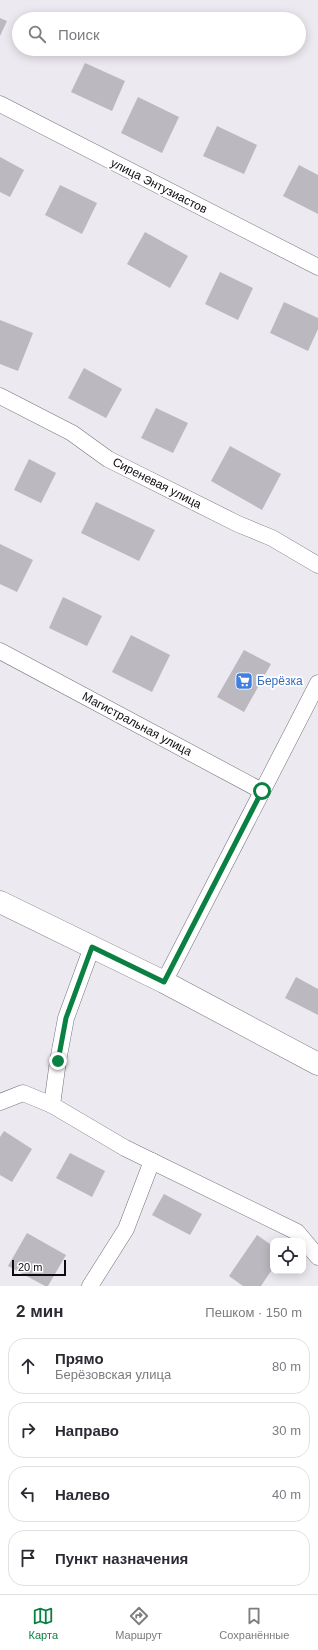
<!DOCTYPE html>
<html lang="ru">
<head>
<meta charset="utf-8">
<style>
  :root { --surface:#fff; --page:#f2f2f3; --text:#2b2b33; --muted:#7c7c81; --line:#e1e1e2; --accent:#0b8043 }
  body { margin:0; font-family:Arial,sans-serif; background:var(--page); color:var(--text) }
  .controls { position:absolute; right:12px; bottom:12px; display:grid; overflow:hidden; border-radius:8px; box-shadow:0 2px 10px #0003 }
  .controls button { width:36px; height:36px; display:grid; place-items:center; padding:0; border:0; border-bottom:1px solid var(--line); background:var(--surface); color:var(--text); font:20px sans-serif }
  .scale { position:absolute; left:12px; bottom:10px; width:54px; box-sizing:border-box; padding-left:4px; border:2px solid #0d0b0e; border-top:0; font-size:11px; line-height:14px; white-space:nowrap; color:#0d0b0e; -webkit-text-stroke:3px #fff; paint-order:stroke }
  .stop { position:absolute; width:12px; height:12px; margin:-9px; border:3px solid #0b8043; border-radius:50%; background:#fff }
  .stop.end { background:#0b8043; border-color:#fff; box-shadow:0 1px 4px #0008 }
  .list { margin:0; padding:0; list-style:none }
  h2 { display:flex; justify-content:space-between; align-items:center; height:52px; margin:0; padding:0 16px; font-size:17px }
  h2 small { font-size:13px; font-weight:400; color:var(--muted) }
  .list li { display:grid; grid-template-columns:26px 1fr auto; gap:12px; align-items:center; box-sizing:border-box; height:56px; margin:0 8px 8px; padding:0 8px; border:1px solid var(--line); border-radius:16px }
  .list b { display:block; font-size:15px; white-space:nowrap }
  .list p { margin:0; font-size:13px; white-space:nowrap; color:var(--muted) }
  .list em { font-size:13px; font-style:normal; color:var(--muted) }
  .icon { flex:none; width:22px; height:22px; fill:none; stroke:currentColor; stroke-width:2; stroke-linecap:round; stroke-linejoin:round }
  .map { position:relative; flex:none; width:318px; height:1286px; overflow:hidden }
  .search { position:absolute; background:var(--surface); box-shadow:0 2px 10px #0003; left:12px; right:12px; top:12px; height:44px; display:flex; align-items:center; gap:10px; box-sizing:border-box; padding:0 14px; border-radius:22px; color:var(--muted); font-size:15px }
  .sheet { height:308px; background:var(--surface) }
  nav { display:flex; justify-content:space-around; align-items:center; box-sizing:border-box; height:56px; border-top:1px solid var(--line); background:var(--surface); font-size:11px; color:var(--muted) }
  nav a { display:grid; justify-items:center; gap:2px }
  nav .on { color:var(--accent) }
  .map>svg:first-child { display:block }
  .building { fill:#bbb8c0 }
  .lines { fill:none; stroke-linecap:round; stroke-linejoin:round }
  .minor-casing { stroke:#757279; stroke-width:17 }
  .secondary-casing { stroke:#757279; stroke-width:23 }
  .minor { stroke:#fff; stroke-width:16 }
  .secondary { stroke:#fff; stroke-width:22 }
  .route { stroke:#0b8043; stroke-width:5 }
  .labels { text-anchor:middle; stroke-width:3.5; stroke-linejoin:round; paint-order:stroke }
  .street-label { font-size:12px; fill:#0d0b0e; stroke:#fff }
  .shop-label { font-size:12px; fill:#366cbe; stroke:#fff; text-anchor:start }
</style>
</head>
<body>
<div class="map">
<svg width="318" height="1286" viewBox="0 0 318 1286">
  <rect width="100%" height="100%" fill="#ede9f1"/>
  <!-- building -->
  <g class="building">
    <polygon points="0,18 7,21 0,36"/>
    <polygon points="85,63 125,81 112,111 71,92"/>
    <polygon points="138,97 179,117 162,153 121,133"/>
    <polygon points="217,126 257,145 244,174 203,156"/>
    <polygon points="0,157 24,170 10,197 0,192"/>
    <polygon points="299,165 318,175 318,214 283,196"/>
    <polygon points="60,185 97,203 82,234 45,215"/>
    <polygon points="145,232 188,256 170,288 127,264"/>
    <polygon points="220,272 253,288 238,320 205,304"/>
    <polygon points="284,302 318,318 318,329 308,351 270,333"/>
    <polygon points="0,320 33,333 18,371 0,364"/>
    <polygon points="84,368 122,389 106,418 68,398"/>
    <polygon points="156,408 188,423 173,453 141,438"/>
    <polygon points="230,446 281,474 262,510 211,481"/>
    <polygon points="29,459 56,473 41,503 14,490"/>
    <polygon points="96,502 155,530 139,561 81,533"/>
    <polygon points="0,544 33,560 17,592 0,584"/>
    <polygon points="63,597 102,616 87,646 49,628"/>
    <polygon points="131,635 170,655 152,692 112,672"/>
    <polygon points="244,650 271,664 244,712 217,697"/>
    <polygon points="296,977 318,989 318,1015 285,998"/>
    <polygon points="4,1131 32,1149 12,1182 0,1175 0,1137"/>
    <polygon points="70,1153 105,1171 92,1197 56,1178"/>
    <polygon points="164,1194 202,1214 190,1235 152,1215"/>
    <polygon points="27,1233 66,1255 48,1286 45,1286 8,1266"/>
    <polygon points="257,1235 273,1246 273,1268 261,1286 243,1286 229,1276"/>
  </g>
  <g class="lines">
    <defs>
      <g id="minor">
        <polyline points="0,104 318,267"/>
        <polyline points="0,396 72,433 108,459 238,524 272,538 318,565"/>
        <polyline points="0,651 262,791"/>
        <polyline points="92,947 66,1018 58,1061 52,1105 125,1148 297,1232 318,1257"/>
        <polyline points="164,982 318,683"/>
        <polyline points="0,1102 23,1093 52,1105"/>
        <polyline points="90,1286 126,1229 152,1161"/>
      </g>
      <polyline id="secondary" points="0,902 164,982 318,1064"/>
    </defs>
    <!-- minor casing -->
    <use href="#minor" class="minor-casing"/>
    <!-- secondary casing -->
    <use href="#secondary" class="secondary-casing"/>
    <!-- minor -->
    <use href="#minor" class="minor"/>
    <!-- secondary -->
    <use href="#secondary" class="secondary"/>
  </g>
  <g class="lines">
    <!-- route -->
    <polyline class="route" points="58,1061 66,1018 92,947 164,982 262,791"/>
  </g>
  <!-- icons -->
  <defs>
    <symbol id="supermarket-square" viewBox="-11 -11 22 22"><rect x="-9" y="-9" width="18" height="18" rx="4" fill="#3f7fe0" stroke="#fff"/><path d="M-6-5.5h2.5l.6 2H6L4.5 2H-2.5L-4.4-4H-6ZM-1.5 3.2a1.3 1.3 0 1 0 .1 0ZM3 3.2a1.3 1.3 0 1 0 .1 0Z" fill="#fff"/></symbol>
  </defs>
  <g fill-rule="evenodd">
    <use href="#supermarket-square" x="234" y="671" width="20" height="20"/>
  </g>
  <g class="labels">
    <!-- street labels -->
    <g class="street-label">
      <text transform="translate(159 186) rotate(27)" y="4">улица Энтузиастов</text>
      <text transform="translate(157 483) rotate(27)" y="4">Сиреневая улица</text>
      <text transform="translate(137 724) rotate(28)" y="4">Магистральная улица</text>
    </g>
    <!-- shop labels -->
    <g class="shop-label">
      <text x="257" y="685">Берёзка</text>
    </g>
  </g>
</svg>
<div class="controls">
<button><svg class="icon" aria-label="locate" viewBox="0 0 24 24"><circle cx="12" cy="12" r="6"/><path d="M12 2v4M12 18v4M2 12h4M18 12h4"/></svg></button>
</div>
<div class="scale">20 m</div>
<div class="stop" style="left:262px;top:791px"></div>
<div class="stop end" style="left:58px;top:1061px"></div>
<div class="search"><svg class="icon" aria-label="search" viewBox="0 0 24 24"><circle cx="10" cy="10" r="6"/><path d="M15 15l6 6"/></svg>Поиск</div>
</div>
<section class="sheet">
<h2>2 мин<small>Пешком · 150 m</small></h2>
<ul class="list">
<li><svg class="icon" aria-label="ahead" viewBox="0 0 24 24"><path d="M12 20V5M6 11l6-6 6 6"/></svg><div><b>Прямо</b><p>Берёзовская улица</p></div><em>80 m</em></li>
<li><svg class="icon" aria-label="right" viewBox="0 0 24 24"><path d="M7 20v-9h11M14 6l5 5-5 5"/></svg><div><b>Направо</b></div><em>30 m</em></li>
<li><svg class="icon" aria-label="left" viewBox="0 0 24 24"><path d="M17 20v-9H6M10 6l-5 5 5 5"/></svg><div><b>Налево</b></div><em>40 m</em></li>
<li><svg class="icon" aria-label="arrive" viewBox="0 0 24 24"><path d="M6 21V4h12l-3 4 3 4H6"/></svg><div><b>Пункт назначения</b></div></li>
</ul>
</section>
<nav>
<a class="on"><svg class="icon" aria-label="map" viewBox="0 0 24 24"><path d="M3 6l6-2 6 2 6-2v14l-6 2-6-2-6 2zM9 4v14M15 6v14"/></svg>Карта</a>
<a><svg class="icon" aria-label="directions" viewBox="0 0 24 24"><path d="M12 3l9 9-9 9-9-9zM9 14v-3h6M13 9l2 2-2 2"/></svg>Маршрут</a>
<a><svg class="icon" aria-label="saved" viewBox="0 0 24 24"><path d="M7 4h10v16l-5-4-5 4z"/></svg>Сохранённые</a>
</nav>
</body>
</html>
